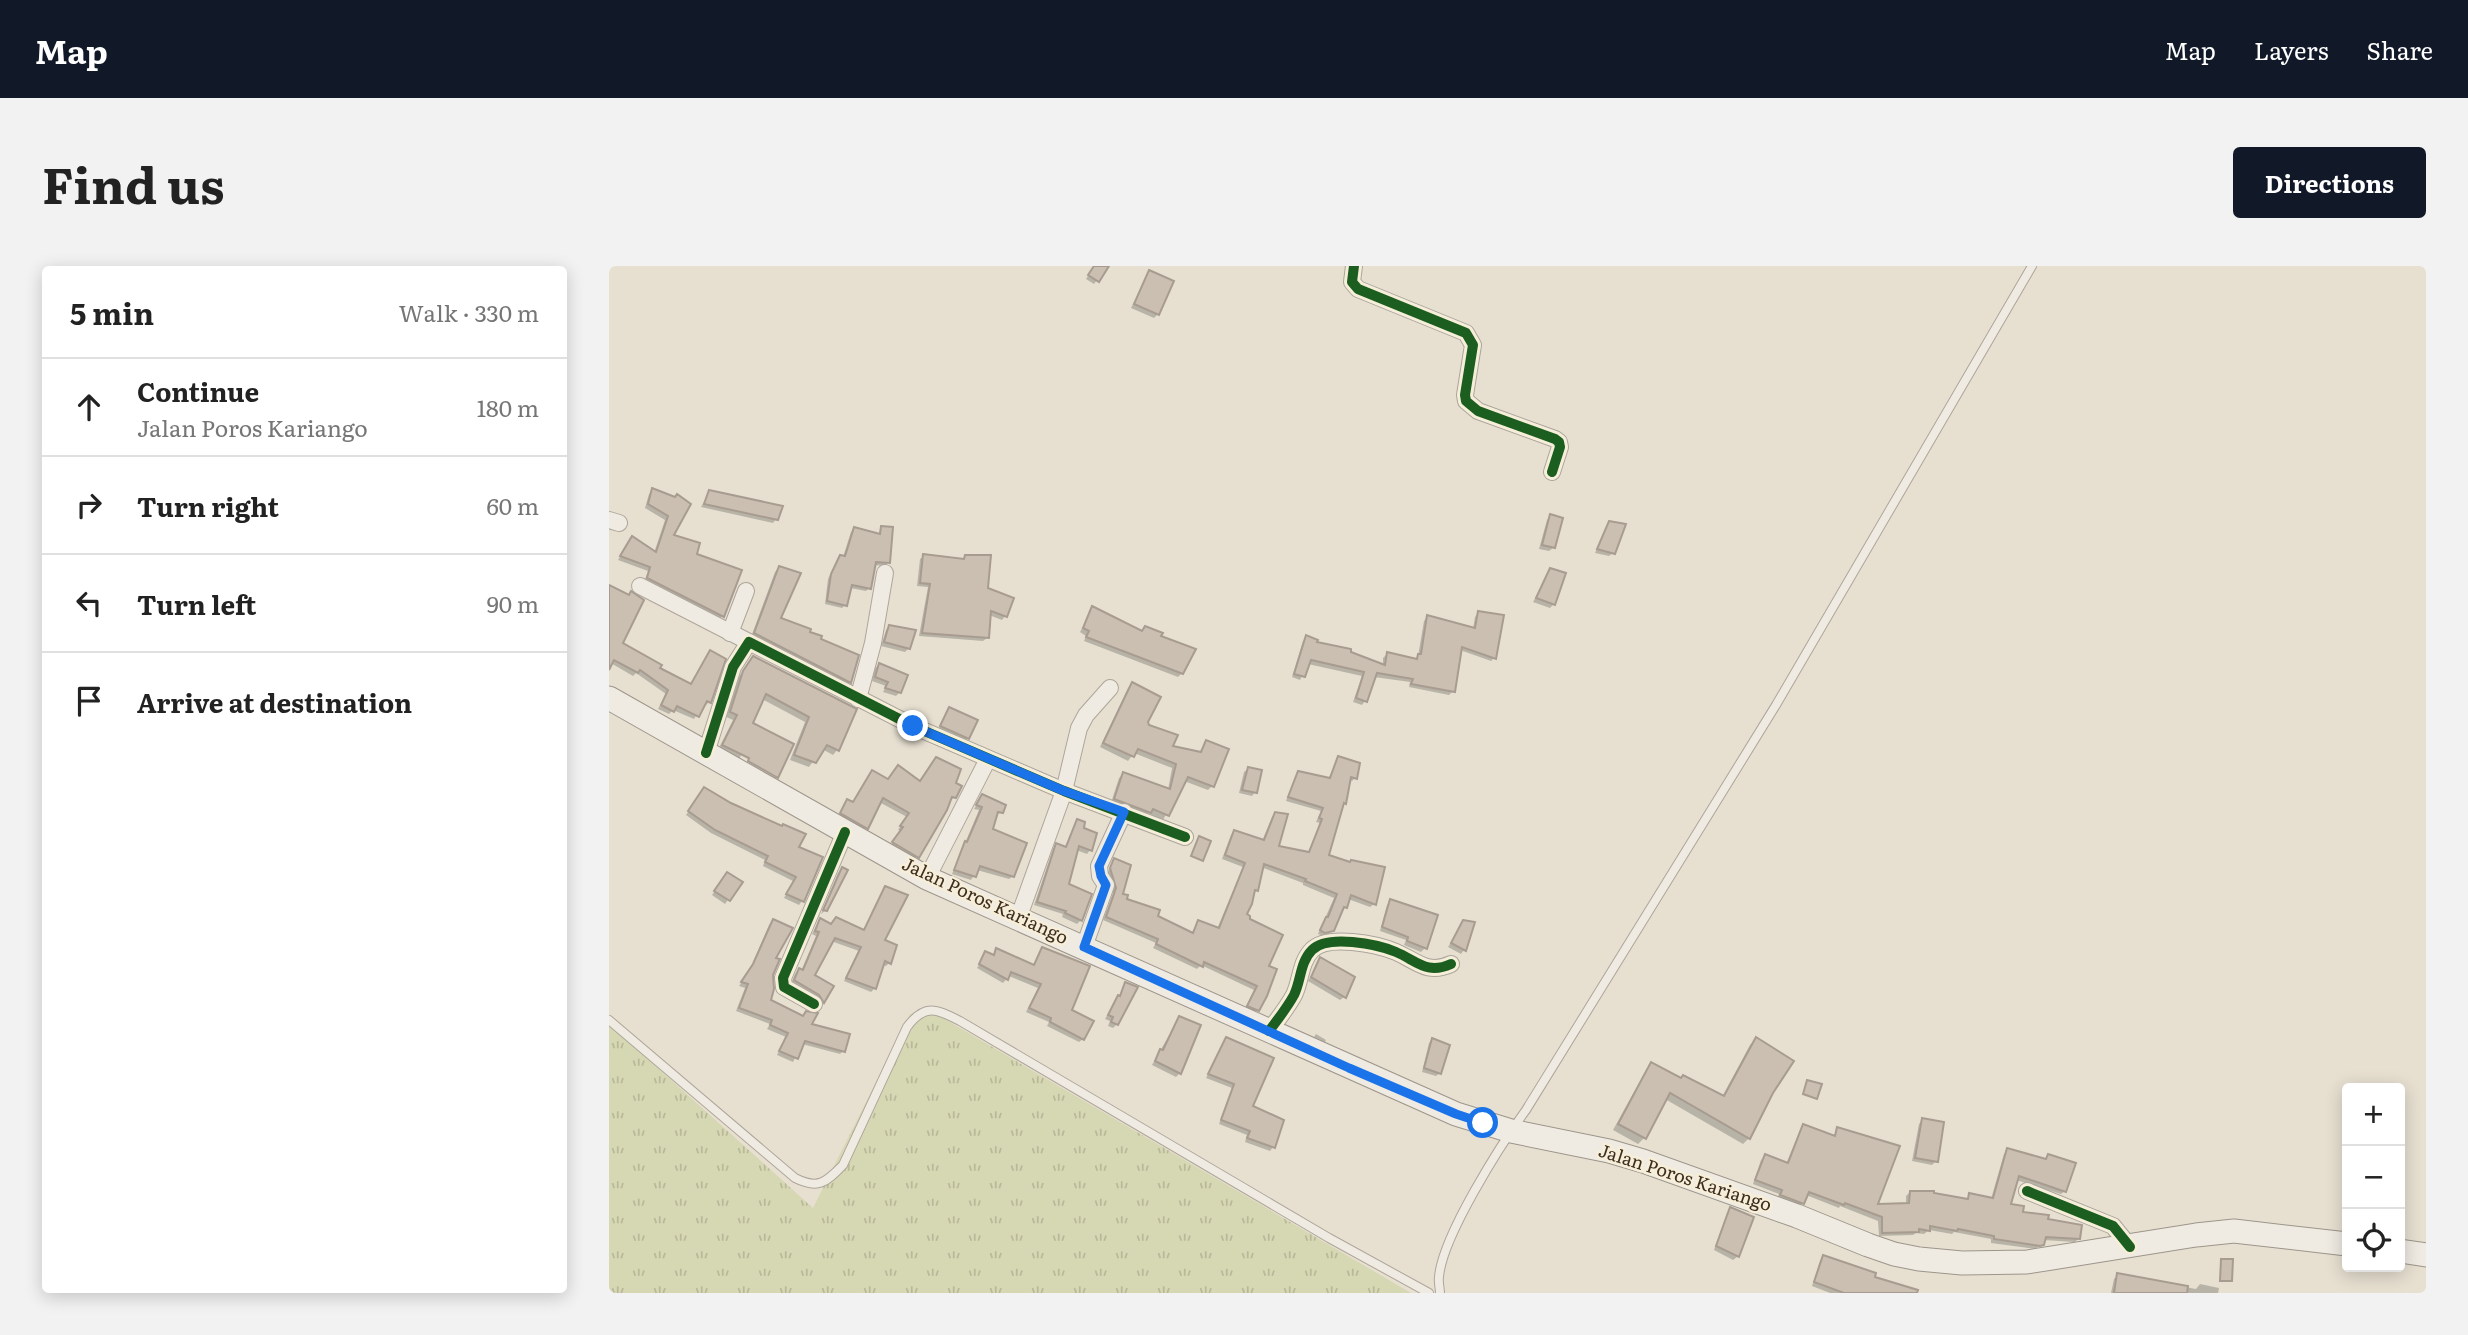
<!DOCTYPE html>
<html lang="en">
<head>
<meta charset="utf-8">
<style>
  :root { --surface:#fff; --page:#f2f2f2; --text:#222; --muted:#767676; --line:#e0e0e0; --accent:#111827 }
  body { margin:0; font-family:Literata,serif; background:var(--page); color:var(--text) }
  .controls { position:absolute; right:21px; bottom:21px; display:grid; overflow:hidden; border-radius:7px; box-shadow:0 4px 18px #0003 }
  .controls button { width:63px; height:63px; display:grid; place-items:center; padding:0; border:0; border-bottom:2px solid var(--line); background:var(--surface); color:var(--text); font:35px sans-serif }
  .stop { position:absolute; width:21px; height:21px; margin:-16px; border:5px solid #1a73e8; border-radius:50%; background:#fff }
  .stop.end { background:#1a73e8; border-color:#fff; box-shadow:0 2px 7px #0008 }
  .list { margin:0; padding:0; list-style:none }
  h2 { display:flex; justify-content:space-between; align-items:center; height:91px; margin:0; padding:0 28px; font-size:30px }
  h2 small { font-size:23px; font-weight:400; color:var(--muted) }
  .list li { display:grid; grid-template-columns:46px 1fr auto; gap:21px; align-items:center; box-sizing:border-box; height:98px; padding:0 28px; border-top:2px solid var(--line) }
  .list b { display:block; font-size:26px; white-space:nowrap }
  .list p { margin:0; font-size:23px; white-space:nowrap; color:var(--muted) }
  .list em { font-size:23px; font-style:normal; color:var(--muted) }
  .icon { flex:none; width:38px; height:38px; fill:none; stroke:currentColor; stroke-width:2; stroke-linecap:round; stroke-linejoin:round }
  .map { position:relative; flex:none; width:1817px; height:1027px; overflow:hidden; border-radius:7px }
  header { display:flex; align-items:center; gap:42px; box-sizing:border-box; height:98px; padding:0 35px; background:var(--accent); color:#fff }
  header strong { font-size:33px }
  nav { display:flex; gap:38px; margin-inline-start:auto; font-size:24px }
  .intro { display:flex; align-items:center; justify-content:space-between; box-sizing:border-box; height:168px; padding:0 42px }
  h1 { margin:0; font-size:49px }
  .button { padding:18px 32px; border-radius:7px; background:var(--accent); color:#fff; font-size:24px; font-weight:700 }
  main { display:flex; gap:42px; padding:0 42px }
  aside { flex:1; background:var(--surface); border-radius:7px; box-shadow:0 4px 18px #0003 }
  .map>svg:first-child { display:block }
  .grass { fill:url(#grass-tufts) }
  .shadow { fill:#0003 }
  .building { fill:#cbbfb2; stroke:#a89c90; stroke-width:2 }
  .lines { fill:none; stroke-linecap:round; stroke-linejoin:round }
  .lane-casing { stroke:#ada599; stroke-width:10 }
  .street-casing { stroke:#ada599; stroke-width:18 }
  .secondary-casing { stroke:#9c958a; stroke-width:25 }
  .lane { stroke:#efebe3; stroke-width:8 }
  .street { stroke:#efebe3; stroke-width:16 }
  .secondary { stroke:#efebe3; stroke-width:23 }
  .cycleway-casing { stroke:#f7eed8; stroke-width:15 }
  .cycleway { stroke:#1b5e20; stroke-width:10 }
  .route { stroke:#1a73e8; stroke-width:9 }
  .labels { text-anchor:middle; stroke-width:5; stroke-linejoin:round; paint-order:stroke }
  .street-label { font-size:18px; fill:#3d2e20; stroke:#f7eed8 }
</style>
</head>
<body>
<header>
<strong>Map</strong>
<nav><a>Map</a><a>Layers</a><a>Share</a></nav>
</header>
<div class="intro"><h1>Find us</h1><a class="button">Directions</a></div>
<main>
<aside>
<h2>5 min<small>Walk · 330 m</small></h2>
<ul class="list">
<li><svg class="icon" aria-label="ahead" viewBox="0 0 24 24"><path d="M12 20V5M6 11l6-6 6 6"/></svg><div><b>Continue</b><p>Jalan Poros Kariango</p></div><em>180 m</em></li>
<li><svg class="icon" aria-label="right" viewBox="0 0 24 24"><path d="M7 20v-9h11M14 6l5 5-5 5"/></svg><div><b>Turn right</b></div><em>60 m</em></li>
<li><svg class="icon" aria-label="left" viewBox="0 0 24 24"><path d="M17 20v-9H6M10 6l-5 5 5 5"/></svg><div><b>Turn left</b></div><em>90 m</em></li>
<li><svg class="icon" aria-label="arrive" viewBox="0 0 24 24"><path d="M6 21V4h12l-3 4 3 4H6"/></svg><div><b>Arrive at destination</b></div></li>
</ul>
</aside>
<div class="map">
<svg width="1817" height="1027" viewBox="0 0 1817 1027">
  <defs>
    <pattern id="grass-tufts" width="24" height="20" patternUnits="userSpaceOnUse" patternTransform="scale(1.75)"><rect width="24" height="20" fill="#d6d7b3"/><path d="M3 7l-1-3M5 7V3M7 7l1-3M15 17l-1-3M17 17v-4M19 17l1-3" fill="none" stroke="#b9b99a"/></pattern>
  </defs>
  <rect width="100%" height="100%" fill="#e7e0d1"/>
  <!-- grass -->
  <polygon class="grass" points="322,745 802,1027 0,1027 0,758 204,942 301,748"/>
  <!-- shadow -->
  <g class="shadow">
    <polygon points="485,0 498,0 485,18 477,13"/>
    <polygon points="540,6 549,48 545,52 522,42"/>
    <polygon points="44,224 66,233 63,270 85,289 130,306 113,350 110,354 35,316 39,305 9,294 20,276 45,287 56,254 36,242 40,228"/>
    <polygon points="101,226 167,253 164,257 92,241"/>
    <polygon points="942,250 944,282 940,285 930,283 938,254"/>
    <polygon points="1001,257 1004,287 1000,290 986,287 997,261"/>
    <polygon points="272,262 279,296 276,300 265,299 260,322 257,325 241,322 236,339 233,342 216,338 219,313 228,294 231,291 234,291 242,266 246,263 269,269"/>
    <polygon points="315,290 353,294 357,291 396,350 393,354 380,349 378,372 374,375 310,370 319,321 308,320 311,293"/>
    <polygon points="170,302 170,353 210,374 241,416 237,419 142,371 166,306"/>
    <polygon points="942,304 945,338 941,342 924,336"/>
    <polygon points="0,321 19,330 22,327 12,377 48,403 81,419 101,387 100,436 97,439 94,438 85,453 64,444 60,448 49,443 57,428 27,407 24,410 0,396"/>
    <polygon points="484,342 532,367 550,371 573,407 569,411 475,375 477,370 471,366"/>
    <polygon points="869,347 885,392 882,395 851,384 844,425 840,429 800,421 801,416 765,411 756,435 753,439 744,436 753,410 699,398 691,414 683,411 694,375 698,371 706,377 774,400 774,392 778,388 806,394 809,390 815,355 818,351 864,363 866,351"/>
    <polygon points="280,360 300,382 296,386 272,380 277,364"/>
    <polygon points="144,392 246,444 228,484 224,489 213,483 200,501 181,494 196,456 153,433 141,458 168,509 132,489 131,492 166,512 163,515 109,484 124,454 117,451 129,412"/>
    <polygon points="270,399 291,426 287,430 274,426 277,420 263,415 266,402"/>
    <polygon points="523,418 537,456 562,481 590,487 597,476 603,520 599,524 575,515 554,554 539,547 536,550 502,537 510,512 515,507 559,524 563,502 525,487 519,495 491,481 519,422"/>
    <polygon points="340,443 359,472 355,476 329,464"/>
    <polygon points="730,492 746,512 743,515 740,514 736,537 732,541 718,590 765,638 761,641 739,633 723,664 719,669 712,669 709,668 725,632 694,619 694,617 652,601 647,624 643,628 636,649 658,701 649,744 645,747 636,743 645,724 592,699 588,703 544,682 547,677 494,654 504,627 498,607 506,594 512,629 516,634 582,668 589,656 608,663 634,601 613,593 622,569 626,566 653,575 663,551 666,548 667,581 699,587 711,557 707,556 712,545 677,535 686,511 689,507 719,513"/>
    <polygon points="639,503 646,526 643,530 630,527 635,506"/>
    <polygon points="260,510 279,515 345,518 346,531 340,535 305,594 281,580 292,565 289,564 298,551 270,536 254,565 229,551 239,535 243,538"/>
    <polygon points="92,527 188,582 193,635 190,639 175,632 184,615 154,600 156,594 102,567 77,549"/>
    <polygon points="373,530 392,546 386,550 382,564 404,610 400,613 368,604 362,614 343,608 370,544 365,543"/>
    <polygon points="469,555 481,584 478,588 467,584 458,619 472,654 468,658 453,651 454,648 425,639 444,583 448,579 455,583 465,559"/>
    <polygon points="233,603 217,644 212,648 229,607"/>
    <polygon points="115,612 131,616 116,638 103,629"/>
    <polygon points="276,622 274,675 280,697 277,700 273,699 266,722 262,726 235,715 250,685 222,675 204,710 222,721 211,739 182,718 186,708 190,704 192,705 207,670 203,668 208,658 211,654 221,660 254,665"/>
    <polygon points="782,635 816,682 812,686 795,679 797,674 771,665 778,639"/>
    <polygon points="164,655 165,693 159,735 200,759 234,785 231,788 193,778 184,796 168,789 177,771 158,763 161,758 127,745 136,722 130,720 141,704 160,659"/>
    <polygon points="855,656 855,684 852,688 839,681"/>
    <polygon points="434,683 474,773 470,776 438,760 440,756 417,746 429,722 400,710 394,717 368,702 377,687 383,690 387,685 424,700"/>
    <polygon points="712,693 735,731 731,734 699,715"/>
    <polygon points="517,718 508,758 504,762 499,760 501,755 496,753"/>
    <polygon points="570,752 571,807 567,811 543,799"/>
    <polygon points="707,768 717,774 716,776 705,771"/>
    <polygon points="617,773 641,841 664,881 661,885 636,876 638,869 610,858 623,822 597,812"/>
    <polygon points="1147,773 1162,826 1140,872 1134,878 1056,833 1035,872 1029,878 1004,864 1037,804 1043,798 1113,831 1141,779"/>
    <polygon points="823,774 831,807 827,810 813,806 820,777"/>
    <polygon points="1314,854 1327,895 1323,899 1303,895 1310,858"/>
    <polygon points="1194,860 1224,871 1229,863 1267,939 1297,939 1297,930 1301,926 1357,934 1361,929 1382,933 1395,888 1399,884 1435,894 1439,890 1456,925 1452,928 1407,914 1400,940 1412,947 1437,955 1470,972 1466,976 1434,974 1434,978 1426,983 1382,977 1382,973 1345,966 1343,968 1320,964 1315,968 1307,967 1304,969 1270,970 1269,955 1231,940 1230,942 1197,929 1190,941 1168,933 1170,928 1144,918 1152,894 1156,890 1177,898 1191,864"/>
    <polygon points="1121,943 1143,952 1128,991 1124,994 1105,984 1118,947"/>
    <polygon points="1215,991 1263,1012 1290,1027 1221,1027 1203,1020 1211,995"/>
    <polygon points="1509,1009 1587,1023 1591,1018 1610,1022 1609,1027 1502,1027 1505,1013"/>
  </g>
  <!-- building -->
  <g class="building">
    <polygon points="485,0 500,0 490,16 479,9"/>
    <polygon points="540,4 565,15 550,49 525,38"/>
    <polygon points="43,222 66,231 68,228 82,238 65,269 91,277 88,288 133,304 115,351 38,312 41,301 11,290 23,270 47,286 59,250 39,238"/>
    <polygon points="100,224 174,240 169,254 95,238"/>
    <polygon points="941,248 954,252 946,282 933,279"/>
    <polygon points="1000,255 1017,258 1006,288 988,283"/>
    <polygon points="272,260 284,261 281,297 267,296 262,323 243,319 238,340 218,335 222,308 231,289 236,290 245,261 271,268"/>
    <polygon points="314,288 355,293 356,289 382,289 379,322 405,332 398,351 382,345 380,372 313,367 321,318 311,317"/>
    <polygon points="170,300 192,307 172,352 202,363 201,366 213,370 212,373 250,389 242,417 145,367"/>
    <polygon points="941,302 957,307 946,339 927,332"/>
    <polygon points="0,319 20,329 22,325 35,334 14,377 53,399 51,402 82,418 101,384 117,393 102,437 98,435 90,451 68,440 65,446 52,439 59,424 31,404 29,407 5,394 0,404"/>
    <polygon points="483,340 533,365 536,360 554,367 552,370 587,383 574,408 477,371 480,365 474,362"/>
    <polygon points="869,345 895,349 887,393 853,381 846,426 802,418 804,413 768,407 758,436 747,432 755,406 702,394 696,411 685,408 697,369 709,374 708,376 742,383 742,386 776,399 778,386 808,393 809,388 812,388 818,349 866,362"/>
    <polygon points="280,359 307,364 301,383 275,376"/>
    <polygon points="144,390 248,443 230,485 218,479 207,497 185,489 200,451 157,428 144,457 185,478 169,512 139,495 140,492 113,479 128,449 121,446 134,405"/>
    <polygon points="270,397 299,409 292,427 276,422 279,416 266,411"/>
    <polygon points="523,416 552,431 539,456 540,459 569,469 564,480 592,486 597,474 620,483 605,521 579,511 560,550 544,543 542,547 505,533 514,506 561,523 567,498 529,483 525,491 494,477"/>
    <polygon points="340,441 369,454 360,473 331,460"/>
    <polygon points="729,490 751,497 748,513 742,511 737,538 735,537 720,589 741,596 742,594 776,601 767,639 742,629 738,642 735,641 725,665 716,667 711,664 717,651 719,651 728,628 696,615 697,613 655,598 649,625 646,624 643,638 638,648 641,650 641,653 674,669 660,700 668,703 658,730 650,745 638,740 648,720 595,696 594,701 547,678 549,673 497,651 507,622 501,602 505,592 522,599 514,628 519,629 518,633 551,644 549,650 584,667 589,654 610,662 636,597 616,589 625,564 655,574 666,546 679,548 670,580 700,586 713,553 710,552 714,542 679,531 689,505 721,512"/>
    <polygon points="327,491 352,503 347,517 353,520 347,532 343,531 338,544 310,592 283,576 294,561 291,560 300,547 274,532 259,563 231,547 238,533 244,536 263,504 279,513 289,499 311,515"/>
    <polygon points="639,501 653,504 648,527 633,524"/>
    <polygon points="95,521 122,537 173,560 174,558 197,568 190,581 214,591 195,636 177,628 187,611 156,596 159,590 106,564 79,545"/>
    <polygon points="373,528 397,539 394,547 389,546 384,563 418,577 405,611 371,600 367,611 345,604 356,575 358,576 373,541 367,539"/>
    <polygon points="468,553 476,556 475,562 488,567 483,585 470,580 460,618 483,628 473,655 456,647 457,645 428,636 447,577 457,581"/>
    <polygon points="590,570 602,575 594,595 582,590"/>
    <polygon points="233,601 239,604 218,645 214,644"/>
    <polygon points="118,606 134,616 121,635 105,625"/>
    <polygon points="276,620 299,629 276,674 288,679 282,698 276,695 267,723 237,712 252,681 226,672 206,709 225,720 215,737 210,729 185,714 190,702 194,704 210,666 206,665 211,652 222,658 227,651 255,664"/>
    <polygon points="781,633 829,649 818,683 798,675 799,671 773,661"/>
    <polygon points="164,653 184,662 167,692 171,693 164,709 165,723 162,734 194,750 197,745 209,747 203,758 241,768 236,786 196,775 189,793 170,785 179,767 161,759 163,754 130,742 139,718 132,716 144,698"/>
    <polygon points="854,654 866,656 857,685 842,677"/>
    <polygon points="433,681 481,700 463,744 485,755 475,774 441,756 442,752 420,742 432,718 402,706 399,714 370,698 376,685 385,689 387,682 425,699"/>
    <polygon points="711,691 746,711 737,732 702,711"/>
    <polygon points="516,716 529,721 509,759 502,756 504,751 499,749 509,729 511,730"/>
    <polygon points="570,750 592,759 572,808 546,795 551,783 554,784"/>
    <polygon points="617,771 665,792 644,840 675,854 666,882 638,872 641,865 612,854 625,818 599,808"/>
    <polygon points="1147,771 1185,795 1164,827 1141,873 1061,827 1037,873 1009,858 1042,796 1072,812 1074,809 1115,830"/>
    <polygon points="823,772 841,779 832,808 815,802"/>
    <polygon points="1198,814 1213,818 1208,833 1194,828"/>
    <polygon points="1313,852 1335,856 1329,896 1306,892"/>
    <polygon points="1194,858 1226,870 1228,861 1291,880 1269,938 1300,937 1301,925 1325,925 1325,927 1359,933 1360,927 1384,932 1398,882 1437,893 1439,888 1467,897 1457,926 1410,910 1402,938 1415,940 1414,946 1440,949 1439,953 1473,959 1471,973 1437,971 1435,979 1431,980 1385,973 1385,970 1349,963 1348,965 1321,960 1321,965 1310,963 1310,966 1273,967 1273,951 1236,937 1235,939 1200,926 1195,938 1171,929 1173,924 1146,914 1156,888 1179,897"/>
    <polygon points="1121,941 1145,951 1130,991 1107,980"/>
    <polygon points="1214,989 1267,1007 1266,1011 1309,1024 1308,1027 1235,1027 1205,1016"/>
    <polygon points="1612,993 1624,993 1623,1015 1611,1015"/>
    <polygon points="1508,1007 1579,1020 1578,1027 1505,1027"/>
  </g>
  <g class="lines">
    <defs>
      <g id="lane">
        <path d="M0 754 186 912C210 924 217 916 234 899L298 761C316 737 327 743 351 755L720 972 820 1027"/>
        <path d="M831 1027C831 1022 829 1016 830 1011 833 971 892 878 917 844L1167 439 1423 0"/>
      </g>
      <g id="street">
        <polyline points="745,0 743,16 749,23 857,67 864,79 856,129 857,135 869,145 946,173 950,176 951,181 943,206"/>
        <polyline points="0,254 10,257"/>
        <polyline points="31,320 140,376"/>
        <polyline points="121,367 137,325"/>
        <polyline points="249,433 264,377 276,307"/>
        <polyline points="97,487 124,401 140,376 304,460 455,525 576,571"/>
        <polyline points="318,612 379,493"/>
        <polyline points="409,653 455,525 470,462 477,449 501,422"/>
        <polyline points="475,681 497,619 491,610 490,600 515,546"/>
        <polyline points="205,738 175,721 174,712 236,566"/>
        <path d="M660 765C669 753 678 742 685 729 692 715 691 696 703 684 718 668 768 678 787 686 808 695 818 709 842 698"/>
        <polyline points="1418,925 1504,960 1521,981"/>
      </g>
      <g id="secondary">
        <polyline points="0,432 318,612 847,848 902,865 1000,885 1034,895 1188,950 1259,979 1285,988 1310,993 1353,997 1418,996 1587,969 1625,965 1738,978"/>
        <polyline points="1791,985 1817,989"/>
      </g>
    </defs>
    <!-- lane casing -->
    <use href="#lane" class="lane-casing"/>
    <!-- street casing -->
    <use href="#street" class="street-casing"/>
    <!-- secondary casing -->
    <use href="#secondary" class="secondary-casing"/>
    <!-- lane -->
    <use href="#lane" class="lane"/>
    <!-- street -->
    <use href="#street" class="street"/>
    <!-- secondary -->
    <use href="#secondary" class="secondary"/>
    <defs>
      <g id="cycleway">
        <polyline points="745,0 743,16 749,23 857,67 864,79 856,129 857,135 869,145 946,173 950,176 951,181 943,206"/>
        <polyline points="97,487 124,401 140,376 304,460 455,525 576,571"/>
        <polyline points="205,738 175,721 174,712 236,566"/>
        <path d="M660 765C669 753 678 742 685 729 692 715 691 696 703 684 718 668 768 678 787 686 808 695 818 709 842 698"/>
        <polyline points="1418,925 1504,960 1521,981"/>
      </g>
    </defs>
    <!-- cycleway casing -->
    <use href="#cycleway" class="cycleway-casing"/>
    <!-- cycleway -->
    <use href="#cycleway" class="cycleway"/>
  </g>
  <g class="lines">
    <!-- route -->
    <polyline class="route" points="304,460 455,525 515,546 490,600 492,610 497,619 475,681 740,802 847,848 874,857"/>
  </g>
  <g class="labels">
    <!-- street labels -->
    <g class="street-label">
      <text transform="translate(376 635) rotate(25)" y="6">Jalan Poros Kariango</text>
      <text transform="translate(1076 912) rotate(18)" y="6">Jalan Poros Kariango</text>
    </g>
  </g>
</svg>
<div class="controls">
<button>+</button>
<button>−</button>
<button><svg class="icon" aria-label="locate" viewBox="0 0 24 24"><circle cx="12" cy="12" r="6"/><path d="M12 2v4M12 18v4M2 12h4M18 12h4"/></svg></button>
</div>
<div class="stop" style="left:874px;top:857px"></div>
<div class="stop end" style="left:304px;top:460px"></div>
</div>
</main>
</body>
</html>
